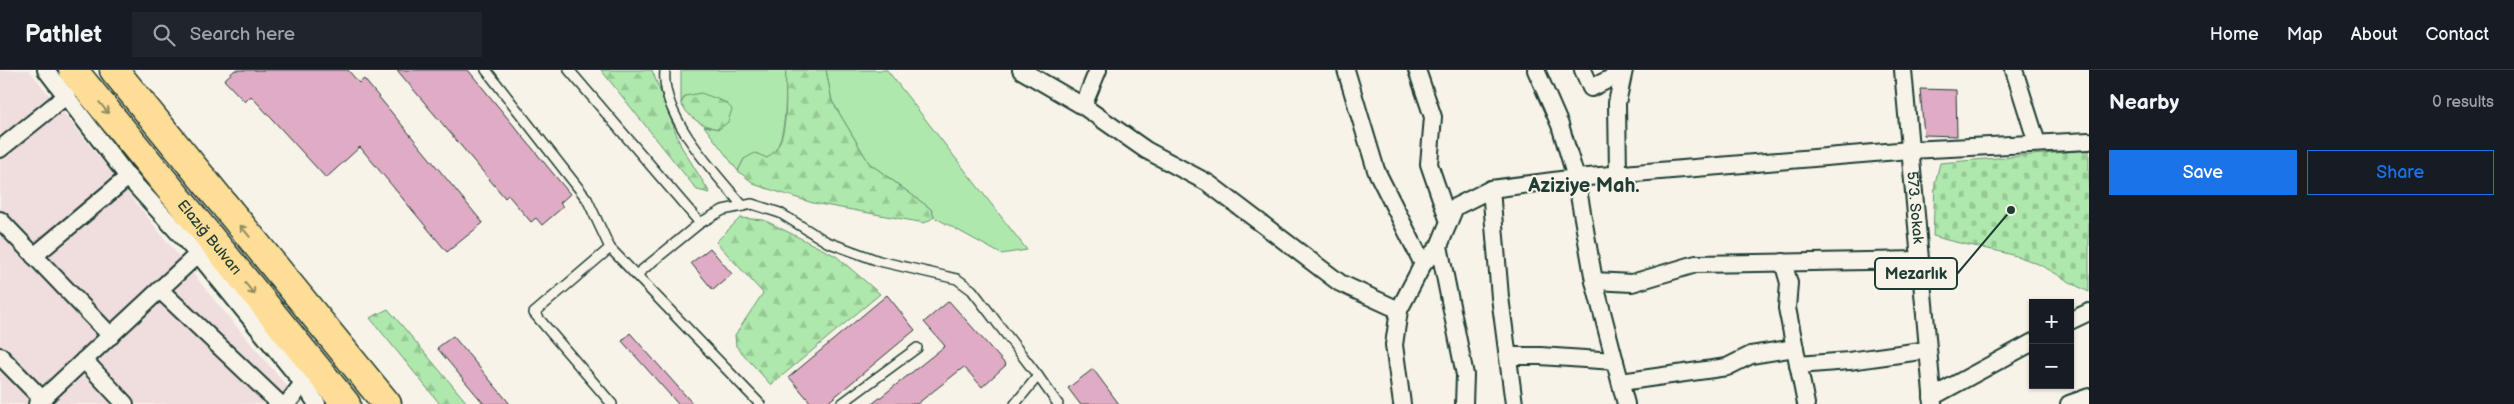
<!DOCTYPE html>
<html lang="en">
<head>
<meta charset="utf-8">
<style>
  :root { --surface:#171b24; --page:#20242c; --text:#f1f3f6; --muted:#9ea1a6; --line:#363941; --accent:#1a73e8 }
  body { margin:0; font-family:"Balsamiq Sans",sans-serif; background:var(--page); color:var(--text) }
  .controls { position:absolute; right:15px; bottom:15px; display:grid; overflow:hidden; border-radius:0px; box-shadow:0 1px 4px #0004 }
  .controls button { width:45px; height:45px; display:grid; place-items:center; padding:0; border:0; border-bottom:1px solid var(--line); background:var(--surface); color:var(--text); font:25px sans-serif }
  .list { margin:0; padding:0; list-style:none }
  h2 { display:flex; justify-content:space-between; align-items:center; height:65px; margin:0; padding:0 20px; font-size:21px }
  h2 small { font-size:16px; font-weight:400; color:var(--muted) }
  .actions { display:flex; gap:10px; padding:15px 20px }
  .actions a { flex:1; padding:11px 0; border:1px solid var(--accent); border-radius:0px; text-align:center; font-size:18px; color:var(--accent) }
  .actions .main { background:var(--accent); color:#fff }
  .icon { flex:none; width:28px; height:28px; fill:none; stroke:currentColor; stroke-width:2; stroke-linecap:round; stroke-linejoin:round }
  .map { position:relative; flex:none; width:2089px; height:334px; overflow:hidden }
  header { display:flex; align-items:center; gap:30px; box-sizing:border-box; height:70px; padding:0 25px; background:var(--surface); border-bottom:1px solid var(--line) }
  header strong { font-size:24px }
  nav { display:flex; gap:28px; margin-inline-start:auto; font-size:18px }
  .search { width:350px; height:45px; background:var(--page); display:flex; align-items:center; gap:12px; box-sizing:border-box; padding:0 18px; border-radius:0px; color:var(--muted); font-size:19px }
  main { display:flex }
  aside { flex:1; background:var(--surface) }
  .map>svg:first-child { display:block }
  .built { fill:#f0dddd }
  .grass { fill:#afe8ac; stroke:#679270 }
  .forest { fill:url(#forest-firs); stroke:#679270 }
  .cemetery { fill:url(#cemetery-stones); stroke:#679270 }
  .building { fill:#e0abc4; stroke:#1f3d34 }
  .lines { fill:none; stroke-linecap:round; stroke-linejoin:round }
  .service-casing { stroke:#1f3d34; stroke-width:12 }
  .minor-casing { stroke:#1f3d34; stroke-width:20 }
  .trunk-casing { stroke:#1f3d34; stroke-width:31 }
  .service { stroke:#f7f3e8; stroke-width:9 }
  .minor { stroke:#f7f3e8; stroke-width:16 }
  .trunk { stroke:#fedd96; stroke-width:28 }
  .oneway { stroke:#8e8d65 }
  .labels { text-anchor:middle; stroke-width:4; stroke-linejoin:round; paint-order:stroke }
  .street-label { font-size:15px; fill:#1f3d34; stroke:#f7f3e8 }
  .district-label { font-size:20px; font-weight:bold; fill:#1f3d34; stroke:#f7f3e8 }
  .leader { fill:none; stroke:#1f3d34; stroke-width:2 }
  .callout-dot { fill:#1f3d34; stroke:#f7f3e8; stroke-width:2 }
  .callout { fill:#f7f3e8; stroke:#1f3d34; stroke-width:2 }
  .callout-label { font-size:16px; text-anchor:middle; font-weight:bold; fill:#1f3d34 }
</style>
</head>
<body>
<header>
<strong>Pathlet</strong>
<div class="search"><svg class="icon" aria-label="search" viewBox="0 0 24 24"><circle cx="10" cy="10" r="6"/><path d="M15 15l6 6"/></svg>Search here</div>
<nav><a>Home</a><a>Map</a><a>About</a><a>Contact</a></nav>
</header>
<main>
<div class="map">
<svg width="2089" height="334" viewBox="0 0 2089 334">
  <defs>
    <pattern id="forest-firs" width="22" height="20" patternUnits="userSpaceOnUse" patternTransform="scale(1.25)"><rect width="22" height="20" fill="#afe8ac"/><path d="M5 1l3.5 6h-7zM16 11l3.5 6h-7z" fill="#96c895"/></pattern>
    <pattern id="cemetery-stones" width="16" height="16" patternUnits="userSpaceOnUse" patternTransform="scale(1.25)"><rect width="16" height="16" fill="#afe8ac"/><path d="M2 7V4a2 2 0 0 1 4 0v3zM10 15v-3a2 2 0 0 1 4 0v3z" fill="#96c895"/></pattern>
  </defs>
  <rect width="100%" height="100%" fill="#f7f3e8"/>
  <filter id="ink" filterUnits="userSpaceOnUse"><feTurbulence type="fractalNoise" baseFrequency=".02" numOctaves="2"/><feDisplacementMap in="SourceGraphic" scale="10" xChannelSelector="R" yChannelSelector="G"/><feConvolveMatrix kernelMatrix="1 2 1 2 8 2 1 2 1" color-interpolation-filters="sRGB"/></filter>
  <g filter="url(#ink)">
    <!-- built -->
    <polygon class="built" points="0,0 29,0 215,231 302,334 0,334"/>
    <!-- grass -->
    <g class="grass">
      <path d="M681 0H786C785 21 789 79 767 88 761 91 751 89 744 89L738 101 704 56 719 59 685 26 681 34Z"/>
      <polygon points="826,0 887,0 1027,180 1001,184 934,147 931,139 869,93 832,31"/>
    </g>
    <!-- forest -->
    <g class="forest">
      <polygon points="601,0 652,0 681,76 710,123 697,120"/>
      <path d="M786 0H826L832 31 869 93 931 139 934 147 925 153 813 133 756 115 738 101 744 89 755 83 767 88C792 71 784 28 786 0Z"/>
      <path d="M701 23 725 32 732 39 728 52 719 59C702 56 690 49 681 34L685 26Z"/>
      <polygon points="740,148 764,150 836,186 880,224 771,315 736,276 735,265 763,223 716,172"/>
      <polygon points="388,239 468,334 440,334 370,248"/>
    </g>
    <!-- cemetery -->
    <path class="cemetery" d="M2089 80V222C2071 214 2055 202 2038 194 2005 179 1967 177 1933 166L1935 113 1940 93Z"/>
    <!-- building -->
    <g class="building">
      <polygon points="235,0 348,0 359,13 364,9 483,153 447,182 360,77 326,108 251,26 245,32 224,10"/>
      <polygon points="397,0 468,0 570,124 560,133 563,137 542,155 536,148 531,152 508,125 505,128"/>
      <polygon points="1920,19 1956,20 1957,66 1924,65"/>
      <polygon points="710,178 732,204 713,220 691,193"/>
      <polygon points="887,225 915,260 826,334 812,334 789,307"/>
      <polygon points="949,231 1006,295 982,317 964,297 917,334 872,334 945,276 924,252"/>
      <polygon points="630,263 693,334 678,334 622,271"/>
      <polygon points="453,266 510,334 484,334 437,278"/>
      <polygon points="1093,299 1119,334 1080,334 1068,318"/>
    </g>
    <g class="lines">
      <defs>
        <g id="service">
          <polyline points="486,0 587,129 610,178 760,334"/>
          <polyline points="569,0 700,153"/>
          <path d="M665 0C660 46 715 103 743 136"/>
          <polyline points="610,178 534,243 612,334"/>
          <polyline points="636,205 700,153 723,140 752,134 780,143 827,172 879,191 957,209 972,220 1038,306 1015,334"/>
          <polyline points="1038,306 1058,334"/>
          <polyline points="841,334 917,278"/>
        </g>
        <g id="minor">
          <polyline points="46,0 128,107 198,184 303,313 317,334"/>
          <polyline points="1021,0 1083,36 1146,80 1208,113 1340,213 1399,240"/>
          <polyline points="1346,0 1376,100 1423,194"/>
          <polyline points="1417,0 1433,47 1429,94 1449,152"/>
          <polyline points="1536,0 1560,55 1576,108 1594,211 1626,334"/>
          <polyline points="1583,0 1591,18 1622,3"/>
          <path id="s1" d="M1903 0 1933 334"/>
          <polyline points="2014,0 2037,73"/>
          <polyline points="1083,36 1098,0"/>
          <polyline points="0,79 67,25"/>
          <polyline points="1618,104 1617,33 1624,0"/>
          <polyline points="1491,119 1500,227 1514,334"/>
          <polyline points="0,150 111,266"/>
          <polyline points="1439,176 1465,305 1464,334"/>
          <polyline points="34,186 128,107"/>
          <polyline points="1783,192 1789,213 1787,238 1806,334"/>
          <polyline points="1594,211 1632,213 1696,194 1920,190"/>
          <polyline points="160,220 280,334"/>
          <polyline points="2070,251 2089,242"/>
          <polyline points="0,286 42,329"/>
          <polyline points="1508,286 1540,286 1615,291"/>
          <polyline points="84,290 125,334"/>
          <polyline points="1798,295 1849,291 1928,280"/>
          <polyline points="1621,312 1727,297 1751,285 1795,278"/>
          <polyline points="1932,327 2033,272"/>
          <polyline points="37,334 198,184"/>
          <polyline points="287,334 303,313"/>
          <polyline points="1402,334 1394,275 1399,240 1423,194 1439,176 1455,137 1491,119 1576,108 1910,80 2089,71"/>
          <polyline points="2069,334 2089,327"/>
        </g>
        <g id="trunk">
          <path id="s2" d="M73 0 346 334"/>
          <polyline points="114,0 387,334"/>
        </g>
      </defs>
      <!-- service casing -->
      <use href="#service" class="service-casing"/>
      <!-- minor casing -->
      <use href="#minor" class="minor-casing"/>
      <!-- trunk casing -->
      <use href="#trunk" class="trunk-casing"/>
      <!-- service -->
      <use href="#service" class="service"/>
      <!-- minor -->
      <use href="#minor" class="minor"/>
      <!-- trunk -->
      <use href="#trunk" class="trunk"/>
    </g>
    <!-- one-way arrows -->
    <defs><path id="oneway-shaft" d="M-6 0H5M1.5-3L5.5 0L1.5 3" fill="none" stroke-width="1.6" stroke-linecap="round" stroke-linejoin="round" transform="scale(1.25)"/></defs>
    <g class="oneway">
      <use href="#oneway-shaft" transform="translate(104 38) rotate(51)"/>
      <use href="#oneway-shaft" transform="translate(245 161) rotate(-129)"/>
      <use href="#oneway-shaft" transform="translate(250 219) rotate(51)"/>
    </g>
  </g>
  <g class="labels">
    <!-- street labels -->
    <g class="street-label">
      <text dy="5" stroke="none"><textPath href="#s1" startOffset="138">573. Sokak</textPath></text>
      <text dy="5" stroke="none"><textPath href="#s2" startOffset="216">Elazığ Bulvarı</textPath></text>
    </g>
    <!-- district labels -->
    <g class="district-label">
      <text x="1584" y="122">Aziziye Mah.</text>
    </g>
  </g>
  <!-- callouts -->
  <path class="leader" d="M2011 140L1957 204"/>
  <circle class="callout-dot" cx="2011" cy="140" r="5"/>
  <rect class="callout" x="1875" y="188" width="82" height="31" rx="5"/>
  <g class="callout-label">
    <text x="1916" y="209">Mezarlık</text>
  </g>
</svg>
<div class="controls">
<button>+</button>
<button>−</button>
</div>
</div>
<aside>
<h2>Nearby<small>0 results</small></h2>
<ul class="list">
</ul>
<div class="actions"><a class="main">Save</a><a>Share</a></div>
</aside>
</main>
</body>
</html>
